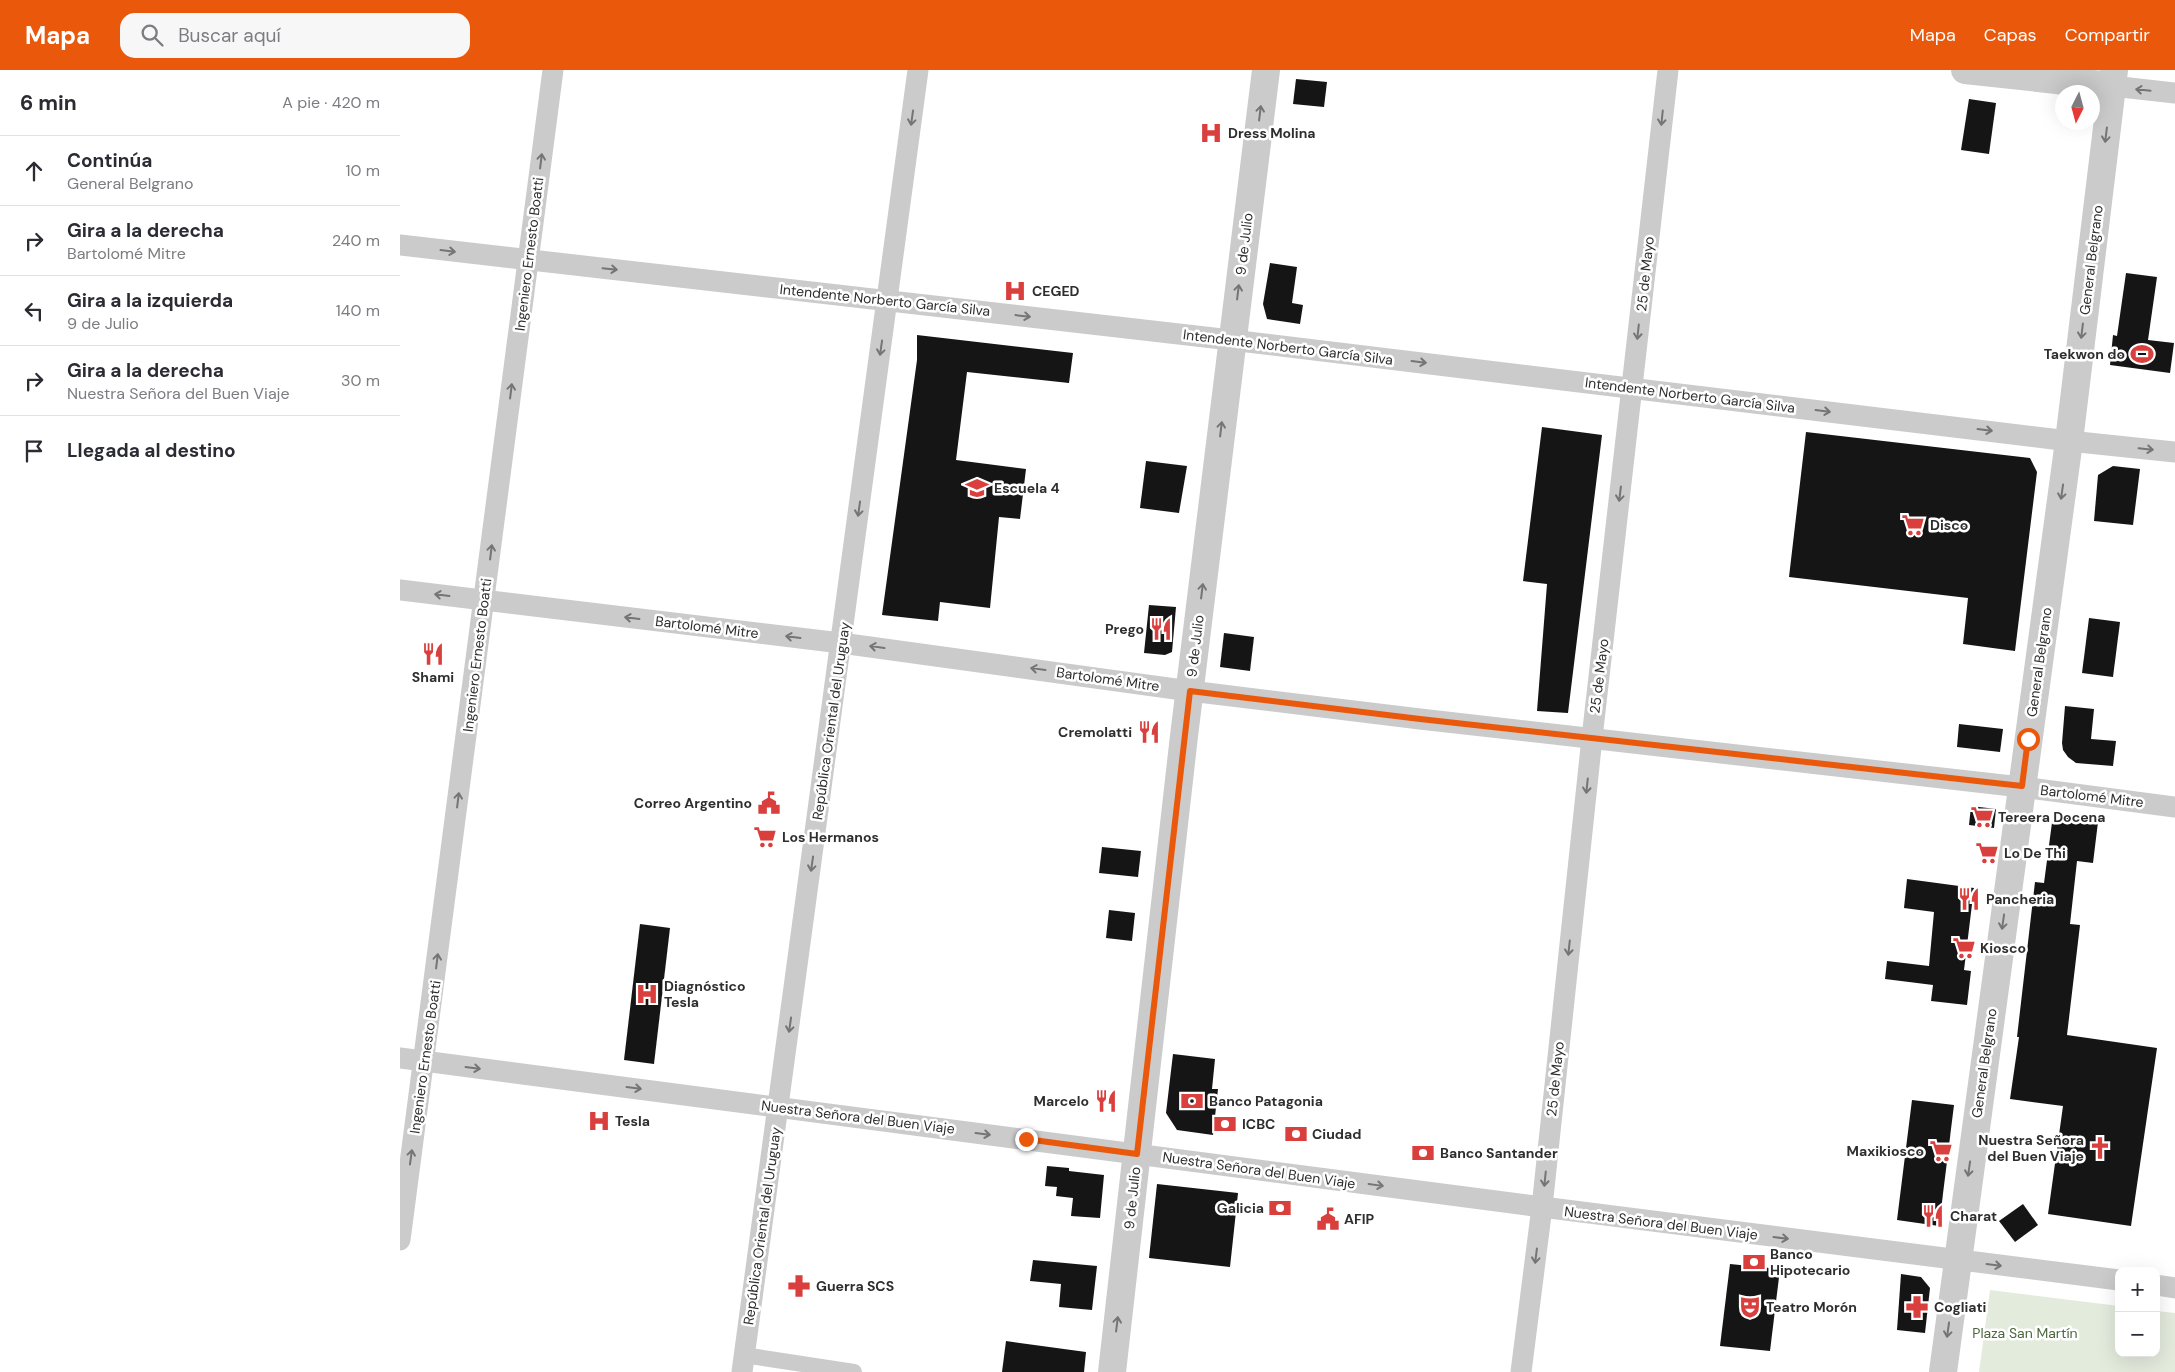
<!DOCTYPE html>
<html lang="es">
<head>
<meta charset="utf-8">
<style>
  :root { --surface:#fff; --page:#f7f7f7; --text:#2b2b33; --muted:#7c7c81; --line:#e1e1e2; --accent:#ea580c }
  body { margin:0; font-family:"DM Sans",sans-serif; background:var(--page); color:var(--text) }
  .controls { position:absolute; right:15px; bottom:15px; display:grid; overflow:hidden; border-radius:10px; box-shadow:0 5px 20px #0002 }
  .controls button { width:45px; height:45px; display:grid; place-items:center; padding:0; border:0; border-bottom:1px solid var(--line); background:var(--surface); color:var(--text); font:25px sans-serif }
  .compass { position:absolute; left:1655px; top:15px; width:45px; height:45px; border-radius:50%; background:var(--surface); box-shadow:0 5px 20px #0002; rotate:186deg }
  .stop { position:absolute; width:15px; height:15px; margin:-11px; border:4px solid #ea580c; border-radius:50%; background:#fff }
  .stop.end { background:#ea580c; border-color:#fff; box-shadow:0 1px 5px #0008 }
  .list { margin:0; padding:0; list-style:none }
  h2 { display:flex; justify-content:space-between; align-items:center; height:65px; margin:0; padding:0 20px; font-size:21px }
  h2 small { font-size:16px; font-weight:400; color:var(--muted) }
  .list li { display:grid; grid-template-columns:32px 1fr auto; gap:15px; align-items:center; box-sizing:border-box; height:70px; padding:0 20px; border-top:1px solid var(--line) }
  .list b { display:block; font-size:19px; white-space:nowrap }
  .list p { margin:0; font-size:16px; white-space:nowrap; color:var(--muted) }
  .list em { font-size:16px; font-style:normal; color:var(--muted) }
  .icon { flex:none; width:28px; height:28px; fill:none; stroke:currentColor; stroke-width:2; stroke-linecap:round; stroke-linejoin:round }
  .map { position:relative; flex:none; width:1775px; height:1302px; overflow:hidden }
  header { display:flex; align-items:center; gap:30px; box-sizing:border-box; height:70px; padding:0 25px; background:var(--accent); color:#fff }
  header strong { font-size:24px }
  nav { display:flex; gap:28px; margin-inline-start:auto; font-size:18px }
  .search { width:350px; height:45px; background:var(--page); display:flex; align-items:center; gap:12px; box-sizing:border-box; padding:0 18px; border-radius:15px; color:var(--muted); font-size:19px }
  main { display:flex }
  aside { flex:1; background:var(--surface) }
  .map>svg:first-child { display:block }
  .green { fill:#e3ebdd }
  .building { fill:#151515 }
  .lines { fill:none; stroke-linecap:round; stroke-linejoin:round }
  .pedestrian { stroke:#cbcbcb; stroke-width:16 }
  .minor { stroke:#cbcbcb; stroke-width:21 }
  .tertiary { stroke:#cbcbcb; stroke-width:28 }
  .oneway { stroke:#757575 }
  .route { stroke:#ea580c; stroke-width:6 }
  .labels { text-anchor:middle; stroke-width:5; stroke-linejoin:round; paint-order:stroke }
  .poi-label { font-size:14px; font-weight:bold; fill:#2e2e2e; stroke:#fff; text-anchor:start }
  .street-label { font-size:14px; fill:#2e2e2e; stroke:#fff }
  .park-label { font-size:14px; fill:#4e673f; stroke:#fff }
</style>
</head>
<body>
<header>
<strong>Mapa</strong>
<div class="search"><svg class="icon" aria-label="search" viewBox="0 0 24 24"><circle cx="10" cy="10" r="6"/><path d="M15 15l6 6"/></svg>Buscar aquí</div>
<nav><a>Mapa</a><a>Capas</a><a>Compartir</a></nav>
</header>
<main>
<aside>
<h2>6 min<small>A pie · 420 m</small></h2>
<ul class="list">
<li><svg class="icon" aria-label="ahead" viewBox="0 0 24 24"><path d="M12 20V5M6 11l6-6 6 6"/></svg><div><b>Continúa</b><p>General Belgrano</p></div><em>10 m</em></li>
<li><svg class="icon" aria-label="right" viewBox="0 0 24 24"><path d="M7 20v-9h11M14 6l5 5-5 5"/></svg><div><b>Gira a la derecha</b><p>Bartolomé Mitre</p></div><em>240 m</em></li>
<li><svg class="icon" aria-label="left" viewBox="0 0 24 24"><path d="M17 20v-9H6M10 6l-5 5 5 5"/></svg><div><b>Gira a la izquierda</b><p>9 de Julio</p></div><em>140 m</em></li>
<li><svg class="icon" aria-label="right" viewBox="0 0 24 24"><path d="M7 20v-9h11M14 6l5 5-5 5"/></svg><div><b>Gira a la derecha</b><p>Nuestra Señora del Buen Viaje</p></div><em>30 m</em></li>
<li><svg class="icon" aria-label="arrive" viewBox="0 0 24 24"><path d="M6 21V4h12l-3 4 3 4H6"/></svg><div><b>Llegada al destino</b></div></li>
</ul>
</aside>
<div class="map">
<svg width="1775" height="1302" viewBox="0 0 1775 1302">
  <rect width="100%" height="100%" fill="#fff"/>
  <!-- green -->
  <polygon class="green" points="1590,1220 1719,1236 1719,1283 1756,1283 1756,1241 1775,1243 1775,1302 1579,1302"/>
  <!-- building -->
  <g class="building">
    <polygon points="896,9 927,12 924,37 893,34"/>
    <polygon points="1569,29 1596,33 1589,84 1561,80"/>
    <polygon points="870,193 897,197 892,233 903,235 900,254 867,249 863,234"/>
    <polygon points="1726,203 1757,207 1748,270 1774,273 1770,303 1710,295 1713,265 1717,266"/>
    <polygon points="517,265 673,283 669,313 567,302 556,390 626,399 620,449 599,447 590,538 540,532 538,551 482,545 517,290"/>
    <polygon points="1142,357 1202,365 1168,643 1137,641 1147,514 1123,511"/>
    <polygon points="1406,362 1630,388 1637,402 1615,581 1563,574 1568,528 1389,507"/>
    <polygon points="746,391 787,396 779,443 740,438"/>
    <polygon points="1713,396 1740,399 1733,455 1694,451 1698,405"/>
    <polygon points="749,535 776,537 772,582 765,585 744,583"/>
    <polygon points="1689,548 1720,552 1713,607 1682,603"/>
    <polygon points="824,563 854,567 850,601 820,597"/>
    <polygon points="1665,636 1694,639 1691,669 1716,671 1713,696 1676,693 1668,687 1663,680 1662,673"/>
    <polygon points="1559,654 1603,659 1600,682 1557,677"/>
    <polygon points="1571,736 1596,739 1594,758 1569,755"/>
    <polygon points="1653,745 1698,752 1693,793 1677,791 1670,854 1680,855 1667,965 1757,978 1731,1156 1648,1144 1663,1036 1610,1029 1619,967 1617,967 1635,812 1644,813"/>
    <polygon points="702,777 741,781 738,807 699,803"/>
    <polygon points="1507,809 1574,818 1564,900 1571,901 1567,935 1531,931 1533,915 1485,909 1487,891 1529,896 1534,842 1504,838"/>
    <polygon points="709,840 735,843 732,871 706,868"/>
    <polygon points="240,854 270,858 254,994 224,990"/>
    <polygon points="773,984 815,989 812,1019 818,1019 813,1065 777,1060 766,1043"/>
    <polygon points="1512,1030 1554,1035 1539,1156 1497,1150"/>
    <polygon points="647,1096 669,1098 669,1101 704,1105 700,1148 671,1146 673,1128 656,1126 657,1117 645,1116"/>
    <polygon points="757,1114 838,1123 830,1197 749,1188"/>
    <polygon points="1623,1134 1638,1155 1615,1172 1599,1151"/>
    <polygon points="633,1190 697,1196 692,1240 659,1237 661,1214 630,1211"/>
    <polygon points="1330,1194 1380,1199 1370,1281 1320,1276"/>
    <polygon points="1501,1204 1521,1207 1530,1218 1525,1263 1497,1260"/>
    <polygon points="606,1271 686,1282 684,1302 602,1302"/>
  </g>
  <g class="lines">
    <!-- pedestrian -->
    <polyline class="pedestrian" points="344,1285 454,1302"/>
    <!-- minor -->
    <g class="minor">
      <polyline points="1712,16 1775,23"/>
      <polyline points="0,175 831,270 1669,371 1775,382"/>
      <polyline points="0,520 441,573 790,621 1020,649 1621,717 1775,737"/>
      <polyline points="0,988 1142,1137 1719,1210"/>
      <polyline points="0,1170 153,0"/>
      <polyline points="1756,1215 1775,1218"/>
      <polyline points="342,1302 518,0"/>
      <polyline points="1121,1302 1142,1137 1192,668 1268,0"/>
    </g>
    <!-- tertiary -->
    <g class="tertiary">
      <polyline points="1565,0 1712,16"/>
      <polyline points="712,1302 784,666 866,0"/>
      <polyline points="1543,1302 1669,371 1714,0"/>
    </g>
  </g>
  <!-- one-way arrows -->
  <defs><path id="oneway-shaft" d="M-6 0H5M1.5-3L5.5 0L1.5 3" fill="none" stroke-width="1.6" stroke-linecap="round" stroke-linejoin="round" transform="scale(1.25)"/></defs>
  <g class="oneway">
    <use href="#oneway-shaft" transform="translate(1743 20) rotate(-174)"/>
    <use href="#oneway-shaft" transform="translate(860 43) rotate(-83)"/>
    <use href="#oneway-shaft" transform="translate(512 48) rotate(98)"/>
    <use href="#oneway-shaft" transform="translate(1262 48) rotate(96)"/>
    <use href="#oneway-shaft" transform="translate(1706 65) rotate(97)"/>
    <use href="#oneway-shaft" transform="translate(141 91) rotate(-83)"/>
    <use href="#oneway-shaft" transform="translate(48 181) rotate(7)"/>
    <use href="#oneway-shaft" transform="translate(210 199) rotate(6)"/>
    <use href="#oneway-shaft" transform="translate(838 222) rotate(-83)"/>
    <use href="#oneway-shaft" transform="translate(623 246) rotate(7)"/>
    <use href="#oneway-shaft" transform="translate(1682 261) rotate(97)"/>
    <use href="#oneway-shaft" transform="translate(1238 262) rotate(96)"/>
    <use href="#oneway-shaft" transform="translate(481 278) rotate(98)"/>
    <use href="#oneway-shaft" transform="translate(1019 292) rotate(7)"/>
    <use href="#oneway-shaft" transform="translate(111 321) rotate(-83)"/>
    <use href="#oneway-shaft" transform="translate(1423 341) rotate(7)"/>
    <use href="#oneway-shaft" transform="translate(821 359) rotate(-83)"/>
    <use href="#oneway-shaft" transform="translate(1585 360) rotate(7)"/>
    <use href="#oneway-shaft" transform="translate(1746 379) rotate(6)"/>
    <use href="#oneway-shaft" transform="translate(1662 422) rotate(98)"/>
    <use href="#oneway-shaft" transform="translate(1220 424) rotate(97)"/>
    <use href="#oneway-shaft" transform="translate(459 439) rotate(98)"/>
    <use href="#oneway-shaft" transform="translate(91 482) rotate(-83)"/>
    <use href="#oneway-shaft" transform="translate(802 521) rotate(-83)"/>
    <use href="#oneway-shaft" transform="translate(42 525) rotate(-173)"/>
    <use href="#oneway-shaft" transform="translate(232 548) rotate(-173)"/>
    <use href="#oneway-shaft" transform="translate(393 567) rotate(-173)"/>
    <use href="#oneway-shaft" transform="translate(477 577) rotate(-172)"/>
    <use href="#oneway-shaft" transform="translate(638 599) rotate(-172)"/>
    <use href="#oneway-shaft" transform="translate(1187 716) rotate(96)"/>
    <use href="#oneway-shaft" transform="translate(58 730) rotate(-83)"/>
    <use href="#oneway-shaft" transform="translate(412 794) rotate(98)"/>
    <use href="#oneway-shaft" transform="translate(1603 852) rotate(98)"/>
    <use href="#oneway-shaft" transform="translate(1169 878) rotate(96)"/>
    <use href="#oneway-shaft" transform="translate(37 891) rotate(-83)"/>
    <use href="#oneway-shaft" transform="translate(390 955) rotate(98)"/>
    <use href="#oneway-shaft" transform="translate(73 998) rotate(7)"/>
    <use href="#oneway-shaft" transform="translate(234 1018) rotate(7)"/>
    <use href="#oneway-shaft" transform="translate(583 1064) rotate(7)"/>
    <use href="#oneway-shaft" transform="translate(11 1087) rotate(-82)"/>
    <use href="#oneway-shaft" transform="translate(1569 1099) rotate(98)"/>
    <use href="#oneway-shaft" transform="translate(1145 1109) rotate(96)"/>
    <use href="#oneway-shaft" transform="translate(976 1115) rotate(8)"/>
    <use href="#oneway-shaft" transform="translate(1381 1168) rotate(7)"/>
    <use href="#oneway-shaft" transform="translate(1136 1186) rotate(97)"/>
    <use href="#oneway-shaft" transform="translate(1594 1195) rotate(7)"/>
    <use href="#oneway-shaft" transform="translate(717 1254) rotate(-83)"/>
    <use href="#oneway-shaft" transform="translate(1548 1260) rotate(98)"/>
  </g>
  <g class="lines">
    <!-- route -->
    <polyline class="route" points="626,1069 737,1084 790,621 1020,649 1622,716 1628,669"/>
  </g>
  <!-- icons -->
  <defs>
    <symbol id="hospital-bare" viewBox="-9 -9 18 18"><path d="M-5-5h3v3.5h4V-5h3V5h-3V1.5h-4V5h-3Z" fill="#d83f3d" stroke="#fff" stroke-width="2.5" paint-order="stroke"/></symbol>
    <symbol id="stadium-bare" viewBox="-9 -9 18 18"><path d="M0-5a6.5 5 0 1 0 0 10a6.5 5 0 1 0 0-10ZM-3.5-1.8h7v3.6h-7Z" fill="#d83f3d" stroke="#fff" stroke-width="2.5" paint-order="stroke"/></symbol>
    <symbol id="school-bare" viewBox="-9 -9 18 18"><path d="M0-5L7-2L0 1L-7-2ZM-4 1L0 2.5L4 1V4Q0 6-4 4Z" fill="#d83f3d" stroke="#fff" stroke-width="2.5" paint-order="stroke"/></symbol>
    <symbol id="supermarket-bare" viewBox="-9 -9 18 18"><path d="M-6-5.5h2.5l.6 2H6L4.5 2H-2.5L-4.4-4H-6ZM-1.5 3.2a1.3 1.3 0 1 0 .1 0ZM3 3.2a1.3 1.3 0 1 0 .1 0Z" fill="#d83f3d" stroke="#fff" stroke-width="2.5" paint-order="stroke"/></symbol>
    <symbol id="restaurant-bare" viewBox="-9 -9 18 18"><path d="M-5-6h1v4h1v-4h1v4h1v-4h1v5L-1.5 .5V6h-2V.5L-5-1ZM5-6V6H3V1.5H1.5Q1.5-4 5-6Z" fill="#d83f3d" stroke="#fff" stroke-width="2.5" paint-order="stroke"/></symbol>
    <symbol id="civic-bare" viewBox="-9 -9 18 18"><path d="M-.6-6.5H3V-4.5H.6V-3L4-1V1h2V6H-6V1h2V-1L-.6-3ZM-1.2 2.5V6h2.4V2.5Z" fill="#d83f3d" stroke="#fff" stroke-width="2.5" paint-order="stroke"/></symbol>
    <symbol id="bank-bare" viewBox="-9 -9 18 18"><path d="M-6-4H6V4H-6ZM0-2.3a2.3 2.3 0 1 0 0 4.6a2.3 2.3 0 1 0 0-4.6Z" fill="#d83f3d" stroke="#fff" stroke-width="2.5" paint-order="stroke"/></symbol>
    <symbol id="church-bare" viewBox="-9 -9 18 18"><path d="M-1.2-6h2.4v3.5h3.3v2.4h-3.3V6h-2.4V-.1h-3.3v-2.4h3.3Z" fill="#d83f3d" stroke="#fff" stroke-width="2.5" paint-order="stroke"/></symbol>
    <symbol id="pharmacy-bare" viewBox="-9 -9 18 18"><path d="M-2-6h4v4h4v4h-4v4h-4v-4h-4v-4h4Z" fill="#d83f3d" stroke="#fff" stroke-width="2.5" paint-order="stroke"/></symbol>
    <symbol id="theatre-bare" viewBox="-9 -9 18 18"><path d="M-5-5.5Q0-4 5-5.5V0Q5 5 0 6Q-5 5-5 0ZM-3.3-2.5H-1v1.5H-3.3ZM1-2.5H3.3v1.5H1ZM-2.8 1Q0 5.5 2.8 1Z" fill="#d83f3d" stroke="#fff" stroke-width="2.5" paint-order="stroke"/></symbol>
  </defs>
  <g fill-rule="evenodd">
    <use href="#hospital-bare" x="795" y="47" width="32" height="32"/>
    <use href="#hospital-bare" x="599" y="205" width="32" height="32"/>
    <use href="#stadium-bare" x="1726" y="268" width="32" height="32"/>
    <use href="#school-bare" x="561" y="402" width="32" height="32"/>
    <use href="#supermarket-bare" x="1497" y="439" width="32" height="32"/>
    <use href="#restaurant-bare" x="745" y="543" width="32" height="32"/>
    <use href="#restaurant-bare" x="17" y="568" width="32" height="32"/>
    <use href="#restaurant-bare" x="733" y="646" width="32" height="32"/>
    <use href="#civic-bare" x="353" y="717" width="32" height="32"/>
    <use href="#supermarket-bare" x="1566" y="731" width="32" height="32"/>
    <use href="#supermarket-bare" x="349" y="751" width="32" height="32"/>
    <use href="#supermarket-bare" x="1571" y="767" width="32" height="32"/>
    <use href="#restaurant-bare" x="1553" y="813" width="32" height="32"/>
    <use href="#supermarket-bare" x="1548" y="862" width="32" height="32"/>
    <use href="#hospital-bare" x="231" y="908" width="32" height="32"/>
    <use href="#restaurant-bare" x="690" y="1015" width="32" height="32"/>
    <use href="#bank-bare" x="776" y="1015" width="32" height="32"/>
    <use href="#hospital-bare" x="183" y="1035" width="32" height="32"/>
    <use href="#bank-bare" x="809" y="1038" width="32" height="32"/>
    <use href="#bank-bare" x="880" y="1048" width="32" height="32"/>
    <use href="#church-bare" x="1684" y="1062" width="32" height="32"/>
    <use href="#supermarket-bare" x="1525" y="1065" width="32" height="32"/>
    <use href="#bank-bare" x="1007" y="1067" width="32" height="32"/>
    <use href="#bank-bare" x="864" y="1122" width="32" height="32"/>
    <use href="#restaurant-bare" x="1517" y="1130" width="32" height="32"/>
    <use href="#civic-bare" x="912" y="1133" width="32" height="32"/>
    <use href="#bank-bare" x="1338" y="1176" width="32" height="32"/>
    <use href="#pharmacy-bare" x="383" y="1200" width="32" height="32"/>
    <use href="#theatre-bare" x="1334" y="1221" width="32" height="32"/>
    <use href="#pharmacy-bare" x="1501" y="1221" width="32" height="32"/>
  </g>
  <g class="labels">
    <!-- poi labels -->
    <g class="poi-label">
      <text x="828" y="68">Dress Molina</text>
      <text x="632" y="226">CEGED</text>
      <text x="1725" y="289" text-anchor="end">Taekwon do</text>
      <text x="594" y="423">Escuela 4</text>
      <text x="1530" y="460">Disco</text>
      <text x="744" y="564" text-anchor="end">Prego</text>
      <text x="33" y="612" text-anchor="middle">Shami</text>
      <text x="732" y="667" text-anchor="end">Cremolatti</text>
      <text x="352" y="738" text-anchor="end">Correo Argentino</text>
      <text x="1598" y="752">Tereera Docena</text>
      <text x="382" y="772">Los Hermanos</text>
      <text x="1604" y="788">Lo De Thi</text>
      <text x="1586" y="834">Pancheria</text>
      <text x="1580" y="883">Kiosco</text>
      <text x="264" y="921">Diagnóstico<tspan x="264" dy="16">Tesla</tspan></text>
      <text x="689" y="1036" text-anchor="end">Marcelo</text>
      <text x="809" y="1036">Banco Patagonia</text>
      <text x="215" y="1056">Tesla</text>
      <text x="842" y="1059">ICBC</text>
      <text x="912" y="1069">Ciudad</text>
      <text x="1684" y="1075" text-anchor="end">Nuestra Señora<tspan x="1684" dy="16">del Buen Viaje</tspan></text>
      <text x="1524" y="1086" text-anchor="end">Maxikiosco</text>
      <text x="1040" y="1088">Banco Santander</text>
      <text x="864" y="1143" text-anchor="end">Galicia</text>
      <text x="1550" y="1151">Charat</text>
      <text x="944" y="1154">AFIP</text>
      <text x="1370" y="1189">Banco<tspan x="1370" dy="16">Hipotecario</tspan></text>
      <text x="416" y="1221">Guerra SCS</text>
      <text x="1366" y="1242">Teatro Morón</text>
      <text x="1534" y="1242">Cogliati</text>
    </g>
    <!-- street labels -->
    <g class="street-label">
      <text transform="translate(844 174) rotate(-83)" y="5">9 de Julio</text>
      <text transform="translate(129 184) rotate(-83)" y="5">Ingeniero Ernesto Boatti</text>
      <text transform="translate(1691 190) rotate(-83)" y="5">General Belgrano</text>
      <text transform="translate(1245 204) rotate(-84)" y="5">25 de Mayo</text>
      <text transform="translate(485 230) rotate(6)" y="5">Intendente Norberto García Silva</text>
      <text transform="translate(888 277) rotate(7)" y="5">Intendente Norberto García Silva</text>
      <text transform="translate(1290 325) rotate(7)" y="5">Intendente Norberto García Silva</text>
      <text transform="translate(307 557) rotate(7)" y="5">Bartolomé Mitre</text>
      <text transform="translate(795 576) rotate(-83)" y="5">9 de Julio</text>
      <text transform="translate(77 585) rotate(-83)" y="5">Ingeniero Ernesto Boatti</text>
      <text transform="translate(1639 592) rotate(-82)" y="5">General Belgrano</text>
      <text transform="translate(1199 606) rotate(-83)" y="5">25 de Mayo</text>
      <text transform="translate(708 609) rotate(8)" y="5">Bartolomé Mitre</text>
      <text transform="translate(431 651) rotate(-82)" y="5">República Oriental del Uruguay</text>
      <text transform="translate(1692 726) rotate(7)" y="5">Bartolomé Mitre</text>
      <text transform="translate(25 987) rotate(-82)" y="5">Ingeniero Ernesto Boatti</text>
      <text transform="translate(1584 993) rotate(-82)" y="5">General Belgrano</text>
      <text transform="translate(1155 1009) rotate(-84)" y="5">25 de Mayo</text>
      <text transform="translate(458 1047) rotate(7)" y="5">Nuestra Señora del Buen Viaje</text>
      <text transform="translate(859 1100) rotate(8)" y="5">Nuestra Señora del Buen Viaje</text>
      <text transform="translate(732 1128) rotate(-84)" y="5">9 de Julio</text>
      <text transform="translate(1261 1153) rotate(7)" y="5">Nuestra Señora del Buen Viaje</text>
      <text transform="translate(362 1156) rotate(-82)" y="5">República Oriental del Uruguay</text>
    </g>
    <!-- park labels -->
    <g class="park-label">
      <text x="1625" y="1268">Plaza San Martín</text>
    </g>
  </g>
</svg>
<div class="controls">
<button>+</button>
<button>−</button>
</div>
<svg class="compass" viewBox="-18 -18 36 36"><path d="M0-13l5 13h-10z" fill="#e53935"/><path d="M0 13l5-13h-10z" fill="#7c7c81"/></svg>
<div class="stop" style="left:1628px;top:669px"></div>
<div class="stop end" style="left:626px;top:1069px"></div>
</div>
</main>
</body>
</html>
